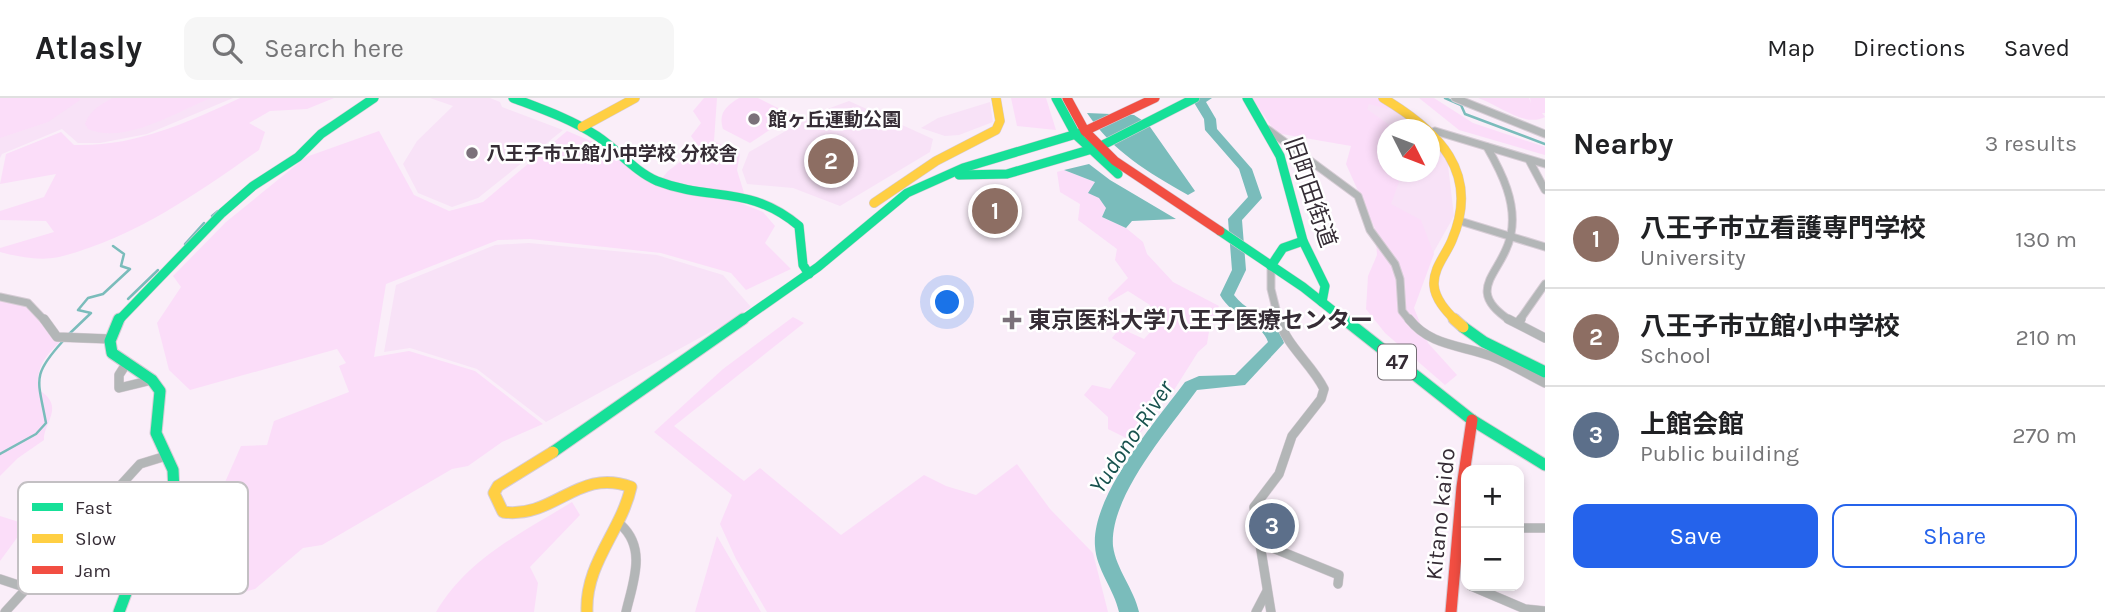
<!DOCTYPE html>
<html lang="en">
<head>
<meta charset="utf-8">
<style>
  :root { --surface:#fff; --page:#f6f6f6; --text:#202124; --muted:#757577; --line:#e0e0e0; --accent:#2563eb }
  body { margin:0; font-family:Karla,"Noto Sans JP",sans-serif; background:var(--page); color:var(--text) }
  .controls { position:absolute; right:21px; bottom:21px; display:grid; overflow:hidden; border-radius:14px; box-shadow:0 4px 10px #0003 }
  .controls button { width:63px; height:63px; display:grid; place-items:center; padding:0; border:0; border-bottom:2px solid var(--line); background:var(--surface); color:var(--text); font:35px sans-serif }
  .compass { position:absolute; left:1377px; top:21px; width:63px; height:63px; border-radius:50%; background:var(--surface); box-shadow:0 4px 10px #0003; rotate:132deg }
  .you { position:absolute; left:948px; top:205px; width:24px; height:24px; margin:-18px; border:5px solid #fff; border-radius:50%; background:#1a73e8; box-shadow:0 0 0 10px #1a73e833 }
  .badge { display:grid; place-items:center; width:46px; height:46px; border-radius:50%; background:var(--accent); color:#fff; font-size:23px; font-weight:700 }
  .pin { position:absolute; translate:-50% -50%; border:4px solid #fff; box-shadow:0 2px 7px #0006 }
  .list { margin:0; padding:0; list-style:none }
  h2 { display:flex; justify-content:space-between; align-items:center; height:91px; margin:0; padding:0 28px; font-size:30px }
  h2 small { font-size:23px; font-weight:400; color:var(--muted) }
  .list li { display:grid; grid-template-columns:46px 1fr auto; gap:21px; align-items:center; box-sizing:border-box; height:98px; padding:0 28px; border-top:2px solid var(--line) }
  .list b { display:block; font-size:26px; white-space:nowrap }
  .list p { margin:0; font-size:23px; white-space:nowrap; color:var(--muted) }
  .list em { font-size:23px; font-style:normal; color:var(--muted) }
  .actions { display:flex; gap:14px; padding:21px 28px }
  .actions a { flex:1; padding:16px 0; border:2px solid var(--accent); border-radius:14px; text-align:center; font-size:24px; color:var(--accent) }
  .actions .main { background:var(--accent); color:#fff }
  .icon { flex:none; width:38px; height:38px; fill:none; stroke:currentColor; stroke-width:2; stroke-linecap:round; stroke-linejoin:round }
  .map { position:relative; flex:none; width:1545px; height:514px; overflow:hidden }
  header { display:flex; align-items:center; gap:42px; box-sizing:border-box; height:98px; padding:0 35px; background:var(--surface); border-bottom:2px solid var(--line) }
  header strong { font-size:33px }
  nav { display:flex; gap:38px; margin-inline-start:auto; font-size:24px }
  .search { width:490px; height:63px; background:var(--page); display:flex; align-items:center; gap:18px; box-sizing:border-box; padding:0 24px; border-radius:14px; color:var(--muted); font-size:26px }
  main { display:flex }
  aside { flex:1; background:var(--surface) }
  .map>svg:first-child { display:block }
  .built { fill:#f8e2f7 }
  .green { fill:#fbddf9 }
  .water { fill:#7abcbb }
  .lines { fill:none; stroke-linecap:round; stroke-linejoin:round }
  .stream { stroke:#7abcbb; stroke-width:2.5 }
  .river { fill:#7abcbb; fill-rule:evenodd }
  .street-far1-casing { stroke:#d6ccd5; stroke-width:9 }
  .street-casing { stroke:#d6ccd5; stroke-width:10 }
  .fast-far1-casing { stroke:#d6ccd5; stroke-width:10 }
  .fast-casing { stroke:#d6ccd5; stroke-width:13 }
  .slow-far1-casing { stroke:#d6ccd5; stroke-width:10 }
  .slow-casing { stroke:#d6ccd5; stroke-width:13 }
  .jam-far1-casing { stroke:#d6ccd5; stroke-width:10 }
  .jam-casing { stroke:#d6ccd5; stroke-width:13 }
  .street-far1 { stroke:#b3b6b7; stroke-width:7 }
  .street { stroke:#b3b6b7; stroke-width:9 }
  .fast-far1 { stroke:#16e098; stroke-width:9 }
  .fast { stroke:#16e098; stroke-width:11 }
  .slow-far1 { stroke:#ffcf43; stroke-width:9 }
  .slow { stroke:#ffcf43; stroke-width:11 }
  .jam-far1 { stroke:#f24e42; stroke-width:9 }
  .jam { stroke:#f24e42; stroke-width:11 }
  .poi-dot { fill:#7b717a; stroke:#fff; stroke-width:2.5 }
  .labels { text-anchor:middle; stroke-width:5; stroke-linejoin:round; paint-order:stroke }
  .far-poi-label { font-size:19px; font-weight:bold; fill:#362d36; stroke:#fff; text-anchor:start }
  .shield { fill:#fff; stroke:#726c72; stroke-width:2 }
  .shield-label { font-size:21px; font-weight:bold; fill:#362d36 }
  .street-label { font-size:23px; fill:#362d36; stroke:#fff }
  .poi-label { font-size:23px; font-weight:bold; fill:#362d36; stroke:#fff; text-anchor:start }
  .water-label { font-size:24px; font-style:italic; fill:#18524e; stroke:#fff }
  .key { fill:#fff; stroke:#c3c0c3; stroke-width:2 }
  .key-label { font-size:19px; fill:#362d36 }
</style>
</head>
<body>
<header>
<strong>Atlasly</strong>
<div class="search"><svg class="icon" aria-label="search" viewBox="0 0 24 24"><circle cx="10" cy="10" r="6"/><path d="M15 15l6 6"/></svg>Search here</div>
<nav><a>Map</a><a>Directions</a><a>Saved</a></nav>
</header>
<main>
<div class="map">
<svg width="1545" height="514" viewBox="0 0 1545 514">
  <rect width="100%" height="100%" fill="#faeef9"/>
  <!-- built -->
  <g class="built">
    <polygon points="0,0 233,0 147,36 100,45 78,45 62,31 2,56 0,60"/>
    <polygon points="430,0 490,0 500,4 502,9 563,32 478,100 452,109 418,95 403,66 417,43 453,8"/>
    <polygon points="1373,0 1399,13 1421,31 1388,32 1388,74 1430,74 1430,39 1447,59 1454,118 1419,180 1358,47 1280,33"/>
    <polygon points="849,3 933,41 930,54 840,108 793,90 747,86 742,72 749,54 819,14"/>
    <polygon points="990,4 993,24 959,37 945,38 921,30 938,20"/>
    <polygon points="529,145 657,157 723,177 751,209 725,226 546,324 477,271 410,250 384,254 396,187 495,147"/>
  </g>
  <!-- green -->
  <g class="green">
    <polygon points="0,0 79,0 80,2 48,24 0,40"/>
    <path d="M113 0H211C176 14 125 47 88 31L85 26C90 12 101 6 113 0Z"/>
    <path d="M240 0H334L307 11 270 13 249 25 265 34 259 52C198 95 133 141 59 159 39 163 19 159 0 154V150L54 134 46 123 0 122V113L44 99 56 76 0 86 6 56 61 34 74 47C133 49 187 25 240 0Z"/>
    <polygon points="704,0 717,0 714,43 740,56 737,72 744,95 738,104 763,114 775,128 765,145 791,171 746,192 731,175 661,155 530,141 498,142 386,186 374,259 409,253 475,273 543,326 502,344 468,368 452,371 322,447 303,450 255,491 233,497 229,476 196,450 241,348 267,347 274,323 349,294 339,268 346,265 337,251 190,292 169,272 157,225 181,189 173,178 226,124 306,59 379,33 414,97 449,113 483,104 567,33 603,48 636,77 656,88 668,73 699,50 691,38 701,25 693,13"/>
    <path d="M739 0H758L792 17 750 45 723 31C718 15 726 8 739 0Z"/>
    <polygon points="1011,0 1046,0 1056,32 1017,28"/>
    <polygon points="1252,0 1378,0 1393,8 1387,11 1369,6 1367,11 1395,31 1388,32 1388,74 1393,74 1399,84 1391,106 1421,122 1434,156 1414,210 1428,245 1457,277 1445,287 1385,235 1366,211 1368,178 1377,157 1375,131 1346,66 1351,48 1276,35"/>
    <polygon points="1419,0 1434,0 1473,25 1545,49 1545,57 1459,32"/>
    <path d="M1478 0H1529L1531 5 1530 0H1545V15H1542L1545 19C1524 30 1498 6 1478 0Z"/>
    <polygon points="1064,72 1095,84 1093,89 1106,110 1102,119 1126,130 1143,144 1147,156 1173,184 1219,208 1210,227 1207,246 1198,254 1169,300 1154,310 1142,333 1128,341 1108,331 1108,319 1084,297 1092,287 1110,291 1136,255 1112,240 1120,230 1144,241 1157,227 1150,207 1128,193 1109,204 1108,200 1128,180 1115,162 1117,151 1078,122 1080,106 1060,94 1057,74"/>
    <path d="M0 201 28 209 62 242C46 257 35 269 39 292 66 309 43 325 44 342L18 360 0 378Z"/>
    <polygon points="793,219 804,225 674,328 744,383 760,370 841,437 924,377 946,388 976,397 1017,366 1050,411 1093,455 1108,514 767,514 736,461 720,426 732,397 654,334 723,271"/>
    <path d="M572 404 580 417 530 469 538 485 534 514H436C468 460 520 436 572 404Z"/>
    <polygon points="0,418 19,424 22,433 0,463"/>
    <polygon points="717,438 761,514 695,514"/>
  </g>
  <!-- water -->
  <g class="water">
    <path d="M1087 15 1134 17 1148 26 1195 93 1188 97C1148 74 1113 54 1087 15Z"/>
    <polygon points="1089,66 1110,82 1176,121 1132,123 1126,130 1102,119 1106,110 1099,100 1088,95 1095,84 1064,72"/>
  </g>
  <g class="lines">
    <!-- stream -->
    <g class="stream">
      <polyline points="1445,0 1461,7 1465,16 1545,46"/>
      <polyline points="212,118 218,113"/>
      <polyline points="185,146 204,125"/>
      <polyline points="128,201 158,172"/>
      <polyline points="67,238 91,215 78,212 88,200 103,196 130,171 121,168 124,156 113,148"/>
      <path d="M0 356 36 336 46 325C38 281 31 278 63 243"/>
    </g>
    <!-- river -->
    <path class="river" d="M1196 0H1212L1206 4 1216 21 1217 31 1252 71 1262 100 1242 122 1246 172 1234 197C1249 217 1276 218 1284 245L1245 287 1197 292C1169 331 1109 399 1113 448 1116 471 1134 491 1139 514H1119C1114 491 1096 471 1095 448 1091 398 1156 323 1185 284L1199 278 1235 277 1268 244C1263 226 1232 219 1220 197L1232 172 1228 121 1248 99 1239 71 1205 32 1204 21 1193 3Z"/>
    <defs>
      <g id="street-far1">
        <polyline points="1455,0 1545,36"/>
        <polyline points="1267,31 1358,98 1370,132 1395,166 1400,181 1402,213 1410,223"/>
        <polyline points="1435,33 1545,66"/>
        <path d="M1487 49C1502 75 1517 105 1511 136 1504 175 1461 191 1511 223"/>
        <polyline points="1529,62 1545,92"/>
        <polyline points="1460,123 1545,149"/>
        <polyline points="1271,168 1271,191 1279,223"/>
        <polyline points="0,199 28,205 45,223"/>
        <polyline points="1519,223 1545,186"/>
      </g>
      <g id="street">
        <polyline points="44,221 57,239 110,241"/>
        <path d="M1409 221C1430 248 1461 247 1491 258 1510 265 1527 276 1545 285"/>
        <polyline points="1508,221 1545,240"/>
        <polyline points="1518,225 1521,221"/>
        <polyline points="126,266 119,277 119,290 152,282"/>
        <path d="M621 427C647 451 633 484 626 514"/>
        <polyline points="1519,430 1545,430"/>
        <polyline points="1258,444 1339,477 1338,486"/>
        <polyline points="0,481 27,490"/>
        <polyline points="1471,488 1525,511 1545,513"/>
        <polyline points="5,514 140,366 166,358"/>
        <polyline points="1256,514 1267,493"/>
        <path d="M1271 514 1254 409 1279 376 1292 338 1321 301 1324 291C1312 266 1286 248 1279 221"/>
      </g>
      <g id="fast-far1">
        <path d="M513 0C542 11 571 21 597 38 618 52 634 73 657 83 711 104 749 86 799 128L803 167 809 176"/>
        <polyline points="1056,0 1076,37 1118,76"/>
        <polyline points="1247,0 1280,58 1303,143 1325,188 1322,204"/>
        <polyline points="1099,49 1195,0"/>
        <polyline points="959,77 1007,76 1099,49"/>
        <polyline points="1220,133 1303,189 1346,223"/>
        <polyline points="1271,168 1283,150 1303,143"/>
        <polyline points="118,223 222,115 253,88 298,59 321,36 374,0"/>
        <polyline points="741,223 818,169 907,95 963,70 1083,34"/>
      </g>
      <g id="fast">
        <polyline points="1344,221 1472,322 1545,367"/>
        <polyline points="1463,229 1484,244 1545,274"/>
        <polyline points="553,354 743,221"/>
        <polyline points="119,514 135,471 164,421 174,394 173,372 156,335 160,293 152,282 112,255 110,243 119,221"/>
      </g>
      <g id="slow-far1">
        <path d="M1383 0C1438 33 1481 74 1452 142 1446 157 1433 170 1434 187 1435 201 1446 213 1456 223"/>
        <polyline points="582,29 635,0"/>
        <polyline points="874,105 936,63 996,32 1000,23 996,0"/>
      </g>
      <g id="slow">
        <polyline points="1454,221 1463,229"/>
        <path d="M553 354 498 388 494 395 503 414C555 421 578 369 631 389 621 434 585 465 587 514"/>
      </g>
      <g id="jam-far1">
        <polyline points="1067,0 1085,33 1115,63 1220,133"/>
        <polyline points="1085,33 1155,0"/>
      </g>
      <polyline id="jam" points="1451,514 1462,389 1472,322"/>
    </defs>
    <!-- street-far1 casing -->
    <use href="#street-far1" class="street-far1-casing"/>
    <!-- street casing -->
    <use href="#street" class="street-casing"/>
    <!-- fast-far1 casing -->
    <use href="#fast-far1" class="fast-far1-casing"/>
    <!-- fast casing -->
    <use href="#fast" class="fast-casing"/>
    <!-- slow-far1 casing -->
    <use href="#slow-far1" class="slow-far1-casing"/>
    <!-- slow casing -->
    <use href="#slow" class="slow-casing"/>
    <!-- jam-far1 casing -->
    <use href="#jam-far1" class="jam-far1-casing"/>
    <!-- jam casing -->
    <use href="#jam" class="jam-casing"/>
    <!-- street-far1 -->
    <use href="#street-far1" class="street-far1"/>
    <!-- street -->
    <use href="#street" class="street"/>
    <!-- fast-far1 -->
    <use href="#fast-far1" class="fast-far1"/>
    <!-- fast -->
    <use href="#fast" class="fast"/>
    <!-- slow-far1 -->
    <use href="#slow-far1" class="slow-far1"/>
    <!-- slow -->
    <use href="#slow" class="slow"/>
    <!-- jam-far1 -->
    <use href="#jam-far1" class="jam-far1"/>
    <!-- jam -->
    <use href="#jam" class="jam"/>
  </g>
  <!-- markers -->
  <g class="poi-dot">
    <circle cx="754" cy="21" r="7"/>
    <circle cx="472" cy="55" r="7"/>
    <path d="M1008.5 211.5h7v7h7v7h-7v7h-7v-7h-7v-7h7z"/>
  </g>
  <g class="labels">
    <!-- far-poi labels -->
    <g class="far-poi-label">
      <text x="768" y="28">館ヶ丘運動公園</text>
      <text x="486" y="62">八王子市立館小中学校 分校舎</text>
    </g>
    <!-- shield labels -->
    <rect class="shield" x="1378" y="246.5" width="38" height="35" rx="5"/>
    <g class="shield-label">
      <text x="1397" y="271">47</text>
    </g>
    <!-- street labels -->
    <g class="street-label">
      <text transform="translate(1311 94) rotate(71)" y="8">旧町田街道</text>
      <text transform="translate(1440 416) rotate(-84)" y="8">Kitano kaido</text>
    </g>
    <!-- poi labels -->
    <g class="poi-label">
      <text x="1028" y="230">東京医科大学八王子医療センター</text>
    </g>
    <!-- water labels -->
    <g class="water-label">
      <text transform="translate(1131 339) rotate(-56)" y="8">Yudono-River</text>
    </g>
  </g>
  <!-- legend -->
  <rect x="18" y="384" width="230" height="112" rx="10" class="key"/>
  <rect x="32" y="405" width="31" height="8" fill="#16e098"/>
  <rect x="32" y="436" width="31" height="9" fill="#ffcf43"/>
  <rect x="32" y="468" width="31" height="8" fill="#f24e42"/>
  <g class="key-label">
    <text x="75" y="416">Fast</text>
    <text x="75" y="447">Slow</text>
    <text x="75" y="479">Jam</text>
  </g>
</svg>
<div class="controls">
<button>+</button>
<button>−</button>
</div>
<svg class="compass" viewBox="-18 -18 36 36"><path d="M0-13l5 13h-10z" fill="#e53935"/><path d="M0 13l5-13h-10z" fill="#757577"/></svg>
<div class="you"></div>
<div class="pin badge" style="left:995px;top:113px;background:#8d6e63">1</div>
<div class="pin badge" style="left:831px;top:63px;background:#8d6e63">2</div>
<div class="pin badge" style="left:1272px;top:428px;background:#5c6f8a">3</div>
</div>
<aside>
<h2>Nearby<small>3 results</small></h2>
<ul class="list">
<li><span class="badge" style="background:#8d6e63">1</span><div><b>八王子市立看護専門学校</b><p>University</p></div><em>130 m</em></li>
<li><span class="badge" style="background:#8d6e63">2</span><div><b>八王子市立館小中学校</b><p>School</p></div><em>210 m</em></li>
<li><span class="badge" style="background:#5c6f8a">3</span><div><b>上館会館</b><p>Public building</p></div><em>270 m</em></li>
</ul>
<div class="actions"><a class="main">Save</a><a>Share</a></div>
</aside>
</main>
</body>
</html>
